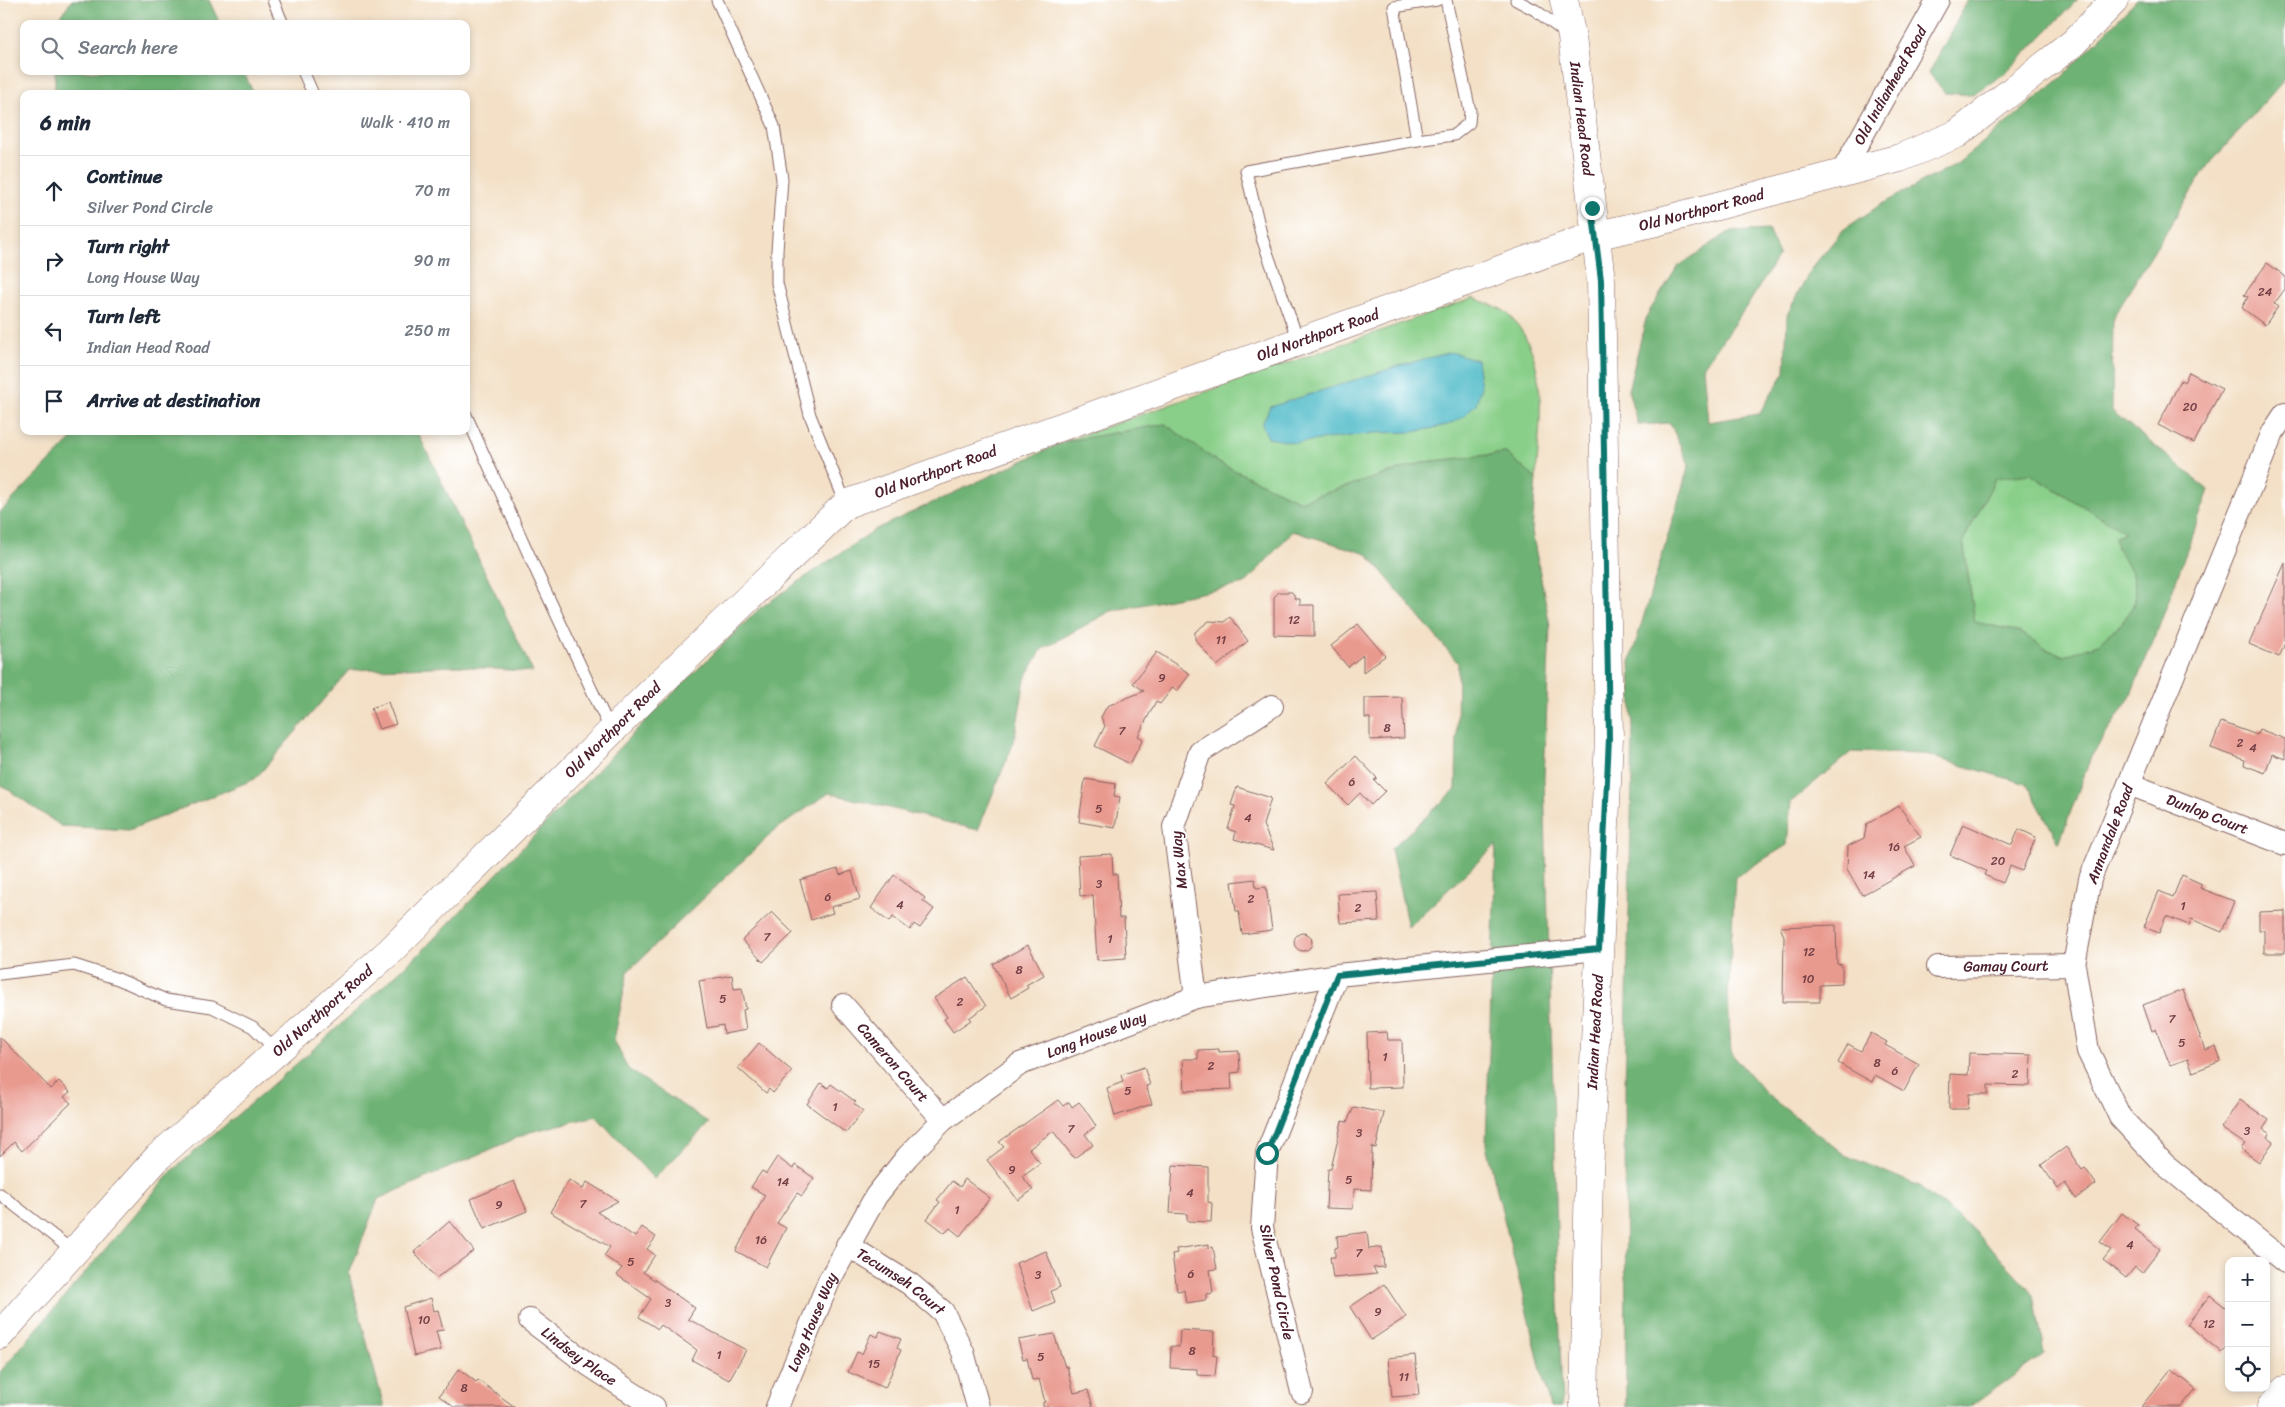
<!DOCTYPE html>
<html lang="en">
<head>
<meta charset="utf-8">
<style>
  :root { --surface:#fff; --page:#f2f2f3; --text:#1f2937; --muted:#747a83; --line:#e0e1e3 }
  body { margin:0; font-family:Sriracha,sans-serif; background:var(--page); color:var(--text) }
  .controls { position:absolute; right:15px; bottom:15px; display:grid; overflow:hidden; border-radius:10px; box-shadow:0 2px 8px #0003 }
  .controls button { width:45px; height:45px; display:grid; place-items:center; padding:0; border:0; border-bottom:1px solid var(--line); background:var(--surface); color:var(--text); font:25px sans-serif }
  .stop { position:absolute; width:15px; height:15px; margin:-11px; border:4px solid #0f766e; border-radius:50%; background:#fff }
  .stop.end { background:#0f766e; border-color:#fff; box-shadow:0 1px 5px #0008 }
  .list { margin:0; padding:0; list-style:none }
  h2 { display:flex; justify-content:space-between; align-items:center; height:65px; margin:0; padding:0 20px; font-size:21px }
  h2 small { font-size:16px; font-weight:400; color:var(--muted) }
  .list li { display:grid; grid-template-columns:32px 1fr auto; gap:15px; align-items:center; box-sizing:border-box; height:70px; padding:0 20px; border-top:1px solid var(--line) }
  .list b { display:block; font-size:19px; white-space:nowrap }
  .list p { margin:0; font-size:16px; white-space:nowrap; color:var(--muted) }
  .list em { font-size:16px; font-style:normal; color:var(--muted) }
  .icon { flex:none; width:28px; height:28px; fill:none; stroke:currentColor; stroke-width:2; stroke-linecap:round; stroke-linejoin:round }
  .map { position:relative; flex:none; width:2285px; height:1407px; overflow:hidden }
  .search { position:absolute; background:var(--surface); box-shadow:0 2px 8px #0003; left:20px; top:20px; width:450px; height:55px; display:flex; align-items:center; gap:12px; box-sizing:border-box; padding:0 18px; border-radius:10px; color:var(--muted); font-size:19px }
  .panel { position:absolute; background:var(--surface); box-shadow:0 2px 8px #0003; left:20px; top:90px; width:450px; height:345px; border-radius:10px }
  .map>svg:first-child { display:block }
  .green { fill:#89cf89; stroke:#6a775a }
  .forest { fill:#6eb275; stroke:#5c6850; fill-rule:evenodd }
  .water { fill:#4cb9c7; stroke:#4b6c79 }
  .building { fill:#e99a8f }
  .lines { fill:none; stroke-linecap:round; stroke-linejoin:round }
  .lane-casing { stroke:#856361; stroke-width:13 }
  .street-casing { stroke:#856361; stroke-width:24 }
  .secondary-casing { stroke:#856361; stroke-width:29 }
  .lane { stroke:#fff; stroke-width:11 }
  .street { stroke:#fff; stroke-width:22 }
  .secondary { stroke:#fff; stroke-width:28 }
  .route { stroke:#0f766e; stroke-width:6 }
  .labels { text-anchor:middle; stroke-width:4; stroke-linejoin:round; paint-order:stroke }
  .number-label { font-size:12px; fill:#723e44 }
  .street-label { font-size:15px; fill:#4a1f2b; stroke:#fff }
</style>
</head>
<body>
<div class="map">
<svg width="2285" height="1407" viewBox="0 0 2285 1407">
  <rect width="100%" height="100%" fill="#fff"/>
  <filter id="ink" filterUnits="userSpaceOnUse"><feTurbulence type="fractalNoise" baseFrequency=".02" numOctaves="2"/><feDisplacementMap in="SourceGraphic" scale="10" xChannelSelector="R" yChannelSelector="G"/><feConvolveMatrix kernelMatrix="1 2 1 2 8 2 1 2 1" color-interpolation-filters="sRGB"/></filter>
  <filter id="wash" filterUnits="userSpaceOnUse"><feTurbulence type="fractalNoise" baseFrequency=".0096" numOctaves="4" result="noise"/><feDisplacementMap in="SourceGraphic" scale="20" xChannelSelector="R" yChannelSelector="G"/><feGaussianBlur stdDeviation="1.12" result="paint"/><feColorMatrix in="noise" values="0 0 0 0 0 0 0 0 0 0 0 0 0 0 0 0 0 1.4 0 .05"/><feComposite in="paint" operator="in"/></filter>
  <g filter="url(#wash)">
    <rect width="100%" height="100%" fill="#f3e0c6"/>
    <!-- green -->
    <g class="green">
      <path d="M1474 298C1484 303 1502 307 1509 315 1552 359 1539 424 1536 479L1506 453 1425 462 1300 501 1219 463 1165 424 1063 442Z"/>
      <polygon points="2030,474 2126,532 2115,536 2117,548 2131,570 2136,591 2134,606 2122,623 2098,644 2064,656 2046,649 2020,632 1975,622 1963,541 1996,477"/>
    </g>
    <!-- forest -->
    <g class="forest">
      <polygon points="72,0 209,0 220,24 58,24 61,15"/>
      <polygon points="1968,0 2077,0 2008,71 1973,95 1945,93 1929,73"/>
      <path d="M2137 0H2285V79L2206 168 2113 317 2112 411 2209 490 2156 635 2129 699 2091 757 2059 843 2027 784 1922 754 1851 752 1791 802 1787 845 1735 877 1728 999 1731 1053 1766 1094 1845 1155 1919 1186 1976 1232 2034 1294 2044 1354 1970 1407H1626L1625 1088 1633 730 1630 662 1689 465 1670 423 1638 425 1628 390 1647 315 1678 266 1729 232 1768 230 1779 254 1751 300 1703 367 1708 422 1759 414 1785 372 1787 315 1810 270 1843 230 1880 205 1958 163 2061 78ZM2030 474 2125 532 2115 537 2117 548 2131 570 2136 591 2134 606 2122 623 2098 644 2064 656 2046 649 2020 632 1975 622 1963 541 1996 478Z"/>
      <polygon points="55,71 243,71 254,94 55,94"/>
      <polygon points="1165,424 1219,463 1300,501 1425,462 1506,453 1536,479 1532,531 1550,626 1544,778 1562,1407 1550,1407 1486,1145 1496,845 1408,927 1391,849 1456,789 1458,663 1367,554 1293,531 1245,584 1111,611 1042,649 1025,679 1014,742 978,830 829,793 774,831 628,971 614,1040 628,1069 709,1123 654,1179 596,1116 530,1132 378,1199 349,1274 384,1407 0,1407 0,1372 172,1171 309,1053 421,952 650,716 760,608 876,529 1063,442"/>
      <polygon points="80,431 417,431 533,672 458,666 349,670 255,779 129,830 61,826 0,784 0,512"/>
    </g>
    <!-- water -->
    <polygon class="water" points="1451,352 1477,360 1481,387 1476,404 1463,417 1448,425 1414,432 1375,433 1296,443 1268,438 1262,424 1270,407 1402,365"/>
    <g id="blocks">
      <!-- building -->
      <g class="building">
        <polygon points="2267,263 2285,276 2285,289 2274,304 2278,307 2265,325 2242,308 2248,297 2244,295"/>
        <polygon points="2189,372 2222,389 2194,443 2158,425 2181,380 2184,382"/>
        <polygon points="2285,563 2285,644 2279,657 2249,644"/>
        <polygon points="1279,592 1292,592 1296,599 1300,599 1300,605 1314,605 1314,636 1274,635 1274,597"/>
        <polygon points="1230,617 1248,641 1217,666 1195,639 1195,632 1209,621 1224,622"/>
        <polygon points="1358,624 1385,656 1363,672 1363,655 1348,667 1331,646"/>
        <polygon points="1157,652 1190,674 1177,691 1173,687 1160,704 1156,701 1138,736 1143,739 1130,764 1095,746 1105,726 1101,717 1107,706 1144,691 1133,683"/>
        <polygon points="1402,697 1404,738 1370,740 1370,718 1365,718 1365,698"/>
        <polygon points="388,702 396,724 379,729 371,708"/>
        <polygon points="2221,722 2257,735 2259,729 2285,739 2285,759 2272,754 2265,773 2244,765 2245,760 2211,748"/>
        <polygon points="1356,756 1377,778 1374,780 1385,791 1371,805 1360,793 1348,805 1327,784"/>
        <polygon points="1085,779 1116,784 1114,796 1120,797 1115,828 1079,822"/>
        <polygon points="1237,787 1271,798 1263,825 1274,850 1234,839 1236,832 1228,829 1235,806 1231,805"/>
        <polygon points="1899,806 1921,837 1904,846 1915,866 1862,895 1847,869 1848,846 1864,838 1867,824"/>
        <polygon points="1963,824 2012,845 2019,829 2036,837 2022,871 2010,866 2003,883 1984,875 1986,871 1950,855"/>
        <polygon points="1112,854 1113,874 1117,874 1119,918 1124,918 1126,958 1097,960 1093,895 1080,896 1078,856"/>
        <polygon points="838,869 840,875 852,871 860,899 831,907 833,913 811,920 800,880"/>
        <polygon points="894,875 925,898 923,901 934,909 920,928 914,924 910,930 893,917 889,922 871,908"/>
        <polygon points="2182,875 2202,884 2200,888 2234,901 2222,932 2191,919 2189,925 2166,916 2159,933 2144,927 2159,891 2173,897"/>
        <polygon points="1255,879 1256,888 1266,887 1272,930 1242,934 1239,911 1236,911 1232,882"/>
        <polygon points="1377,892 1379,921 1340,923 1338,894"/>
        <polygon points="2285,911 2285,953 2264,953 2264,930 2259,930 2259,912"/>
        <polygon points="772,912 793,933 763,962 742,940"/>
        <polygon points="1836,925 1837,964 1842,965 1842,984 1820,985 1820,1002 1783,1002 1784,936 1780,927"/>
        <circle cx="1303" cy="942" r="9"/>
        <polygon points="1028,945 1044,975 1026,985 1028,988 1011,998 993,964"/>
        <polygon points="732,975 734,989 742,988 746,1009 743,1010 746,1030 724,1034 723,1025 707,1028 699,981"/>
        <polygon points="967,977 986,1006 969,1018 971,1020 953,1032 944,1019 947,1017 934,998"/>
        <polygon points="2183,990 2205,1050 2216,1046 2221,1061 2193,1072 2188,1059 2170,1065 2156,1029 2152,1031 2143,1005"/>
        <polygon points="1387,1032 1388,1040 1402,1040 1403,1087 1368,1088 1367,1033"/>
        <polygon points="1871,1033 1887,1042 1885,1045 1919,1064 1904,1091 1875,1075 1872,1082 1838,1063 1848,1044 1861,1051"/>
        <polygon points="0,1037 51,1089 59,1081 70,1092 64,1097 71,1103 22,1151 14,1142 0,1156"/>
        <polygon points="759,1043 792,1071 773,1093 769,1089 766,1093 738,1068"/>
        <polygon points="1219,1049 1219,1052 1239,1051 1240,1072 1231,1073 1232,1089 1185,1091 1183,1059 1198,1059 1198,1050"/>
        <polygon points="1969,1053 2031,1055 2030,1086 1988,1085 1988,1094 1969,1094 1968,1109 1949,1109 1950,1074 1968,1075"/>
        <polygon points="1144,1067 1150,1085 1146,1086 1152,1104 1115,1116 1107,1088 1123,1082 1121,1075"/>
        <polygon points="821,1083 828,1088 831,1084 856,1102 854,1104 863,1111 846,1133 807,1104"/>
        <polygon points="1058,1100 1063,1106 1069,1102 1072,1107 1079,1102 1084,1108 1096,1126 1085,1134 1093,1145 1074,1158 1053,1131 1029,1149 1040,1163 1022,1176 1033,1190 1018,1200 987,1160 1004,1147 999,1142"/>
        <polygon points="2240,1100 2269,1120 2263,1129 2270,1134 2268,1137 2274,1141 2259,1162 2241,1149 2245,1144 2221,1128"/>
        <polygon points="1354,1107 1384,1113 1376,1148 1372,1147 1371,1190 1354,1189 1353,1209 1326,1208 1328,1169 1331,1169 1342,1121 1347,1122"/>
        <polygon points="2066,1147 2082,1170 2085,1168 2096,1184 2076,1199 2065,1183 2058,1189 2041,1165"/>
        <polygon points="777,1157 793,1169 795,1165 814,1178 802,1196 797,1193 777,1223 786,1228 766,1267 736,1251 765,1195 751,1187 762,1171 766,1174"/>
        <polygon points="1173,1165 1208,1167 1208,1202 1212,1203 1211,1222 1187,1221 1187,1214 1170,1213"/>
        <polygon points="965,1179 990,1198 960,1236 950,1228 945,1233 927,1219 940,1202 937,1200 952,1181 960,1187"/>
        <polygon points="569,1180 583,1189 587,1182 618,1201 597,1212 635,1237 642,1227 656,1237 647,1249 655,1255 643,1272 695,1308 688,1319 746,1350 729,1380 692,1360 697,1350 661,1325 658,1329 639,1317 651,1299 617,1275 622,1268 604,1256 610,1247 550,1212"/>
        <polygon points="514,1181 527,1211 484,1229 471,1199"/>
        <polygon points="2122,1213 2138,1225 2135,1229 2160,1249 2142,1273 2135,1267 2126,1278 2103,1260 2111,1250 2100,1242"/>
        <polygon points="450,1221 474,1251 436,1278 414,1252"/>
        <polygon points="1367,1232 1369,1249 1382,1247 1384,1267 1373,1268 1377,1274 1333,1278 1330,1257 1335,1257 1335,1248 1338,1247 1337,1236"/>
        <polygon points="1209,1244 1209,1248 1213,1247 1217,1269 1210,1270 1213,1293 1206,1294 1206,1300 1186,1303 1184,1290 1177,1291 1172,1254 1177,1253 1176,1249"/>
        <polygon points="1046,1251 1060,1287 1051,1291 1055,1302 1033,1311 1016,1263"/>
        <polygon points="1384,1284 1406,1317 1371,1340 1350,1307"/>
        <polygon points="2210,1295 2229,1310 2229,1345 2222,1353 2187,1324"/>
        <polygon points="431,1298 434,1311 438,1310 443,1330 436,1331 441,1350 414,1356 403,1307"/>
        <polygon points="1180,1330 1214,1332 1213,1355 1217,1356 1215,1376 1197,1375 1197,1369 1170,1368 1171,1346 1179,1347"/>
        <polygon points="880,1331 901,1339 897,1348 901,1350 885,1388 848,1372 857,1352 862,1354 871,1334 878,1337"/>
        <polygon points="1054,1334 1065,1367 1067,1366 1074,1393 1088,1390 1093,1407 1043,1407 1043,1402 1045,1402 1039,1379 1032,1380 1027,1358 1023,1359 1018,1340"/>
        <polygon points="1415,1355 1419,1395 1392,1397 1388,1358"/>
        <polygon points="459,1369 476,1382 478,1380 515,1407 454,1407 439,1396"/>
        <polygon points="2171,1369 2196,1389 2181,1407 2141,1407"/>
      </g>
    </g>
  </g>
  <g filter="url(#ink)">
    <use href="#blocks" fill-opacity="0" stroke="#856361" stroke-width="1"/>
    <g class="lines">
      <defs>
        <g id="lane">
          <polyline points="273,0 283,24"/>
          <polyline points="717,0 774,126 782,179 777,251 777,283 810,415 846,504"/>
          <polyline points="1516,0 1535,10 1567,34"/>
          <polyline points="303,71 313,94"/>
          <polyline points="1417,140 1454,135 1469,123 1470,111 1446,0"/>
          <polyline points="1299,343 1262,238 1246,171 1417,140 1394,7 1437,0"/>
          <polyline points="466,415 538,575 611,731"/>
          <polyline points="0,974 74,965 118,979 166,1000 212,1007 253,1027 277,1051"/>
          <polyline points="0,1194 74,1252"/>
        </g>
        <g id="street">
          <path id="s1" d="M1842 172 1938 0"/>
          <polyline points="2285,414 2273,432 2090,879 2074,965 2088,1051 2120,1117 2164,1164 2285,1262"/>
          <path id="s2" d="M2129 784 2285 844"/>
          <path id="s3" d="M1938 967 2074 965"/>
          <polyline points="1196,997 1174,827 1200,752 1272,706"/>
          <path id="s4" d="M843 1005 943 1120"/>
          <path id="s5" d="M847 1245 910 1284 943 1312 963 1352 978 1407"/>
          <path id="s6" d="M530 1320 589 1365 654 1407"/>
          <polyline points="1302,1392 1262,1228 1267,1153 1337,975"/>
          <path id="s7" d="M777 1407 829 1281 876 1196 907 1157 943 1120 1020 1064 1196 997 1337 975 1599 949"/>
        </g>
        <g id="secondary">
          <path id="s8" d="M1564 0 1572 37 1601 280 1609 738 1589 1173 1584 1407"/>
          <path id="s9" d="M0 1335 158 1157 390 951 649 694 846 504 1594 236 1656 222 1900 158 1957 134 2073 43 2115 0"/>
          <polyline points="2271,1407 2285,1390"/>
        </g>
      </defs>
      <!-- lane casing -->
      <use href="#lane" class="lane-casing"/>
      <!-- street casing -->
      <use href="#street" class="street-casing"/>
      <!-- secondary casing -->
      <use href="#secondary" class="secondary-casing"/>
      <!-- lane -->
      <use href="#lane" class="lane"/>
      <!-- street -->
      <use href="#street" class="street"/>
      <!-- secondary -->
      <use href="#secondary" class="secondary"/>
    </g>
  </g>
  <g class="lines" filter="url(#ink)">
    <!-- route -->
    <polyline class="route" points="1267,1153 1337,975 1599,949 1609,738 1601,280 1592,208"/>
  </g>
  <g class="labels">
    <!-- number labels -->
    <g class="number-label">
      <text x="2265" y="296">24</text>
      <text x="2190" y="411">20</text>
      <text x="1294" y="624">12</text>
      <text x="1221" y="644">11</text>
      <text x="1162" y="682">9</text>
      <text x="1387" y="732">8</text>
      <text x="1122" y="735">7</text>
      <text x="2240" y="747">2</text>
      <text x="2253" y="752">4</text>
      <text x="1352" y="786">6</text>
      <text x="1099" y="813">5</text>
      <text x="1248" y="822">4</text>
      <text x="1894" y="851">16</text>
      <text x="1998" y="865">20</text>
      <text x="1869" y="879">14</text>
      <text x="1099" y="888">3</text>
      <text x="828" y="901">6</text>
      <text x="1251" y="903">2</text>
      <text x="900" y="909">4</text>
      <text x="2183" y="910">1</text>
      <text x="1358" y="912">2</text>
      <text x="767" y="941">7</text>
      <text x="1110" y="943">1</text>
      <text x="1809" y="956">12</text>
      <text x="1019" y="974">8</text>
      <text x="1808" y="983">10</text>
      <text x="723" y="1003">5</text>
      <text x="960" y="1006">2</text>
      <text x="2172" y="1023">7</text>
      <text x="2182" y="1047">5</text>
      <text x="1385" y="1061">1</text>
      <text x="1877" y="1067">8</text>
      <text x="1211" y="1070">2</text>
      <text x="1895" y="1075">6</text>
      <text x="2015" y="1078">2</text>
      <text x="1128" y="1095">5</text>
      <text x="835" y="1111">1</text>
      <text x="1071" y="1133">7</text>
      <text x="2247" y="1135">3</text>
      <text x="1359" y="1137">3</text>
      <text x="1012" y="1174">9</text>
      <text x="1349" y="1184">5</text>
      <text x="783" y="1186">14</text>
      <text x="1190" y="1197">4</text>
      <text x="583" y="1208">7</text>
      <text x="499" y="1209">9</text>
      <text x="957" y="1214">1</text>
      <text x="761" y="1244">16</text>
      <text x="2130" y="1249">4</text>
      <text x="1359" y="1257">7</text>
      <text x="631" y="1266">5</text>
      <text x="1191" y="1278">6</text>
      <text x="1038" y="1279">3</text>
      <text x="668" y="1307">3</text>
      <text x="1378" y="1316">9</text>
      <text x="424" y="1324">10</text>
      <text x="2209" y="1328">12</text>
      <text x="1192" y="1355">8</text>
      <text x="719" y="1359">1</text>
      <text x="1041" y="1361">5</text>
      <text x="874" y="1368">15</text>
      <text x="1404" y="1381">11</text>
      <text x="464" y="1392">8</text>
    </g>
    <!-- street labels -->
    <g class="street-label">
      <text dy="5" stroke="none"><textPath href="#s1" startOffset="99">Old Indianhead Road</textPath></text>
      <text dy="5" stroke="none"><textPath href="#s8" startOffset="120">Indian Head Road</textPath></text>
      <text dy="5" stroke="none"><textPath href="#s9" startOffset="2092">Old Northport Road</textPath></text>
      <text dy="5" stroke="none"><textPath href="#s9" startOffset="1688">Old Northport Road</textPath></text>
      <text dy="5" stroke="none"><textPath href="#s9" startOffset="1282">Old Northport Road</textPath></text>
      <text dy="5" stroke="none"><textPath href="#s9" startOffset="862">Old Northport Road</textPath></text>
      <text dy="5" stroke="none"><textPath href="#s2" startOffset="84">Dunlop Court</textPath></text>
      <text transform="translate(2110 834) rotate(-69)" y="5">Annandale Road</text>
      <text transform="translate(1179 860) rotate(-96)" y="5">Max Way</text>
      <text dy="5" stroke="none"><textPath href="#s3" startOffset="68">Gamay Court</textPath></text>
      <text dy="5" stroke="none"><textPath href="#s9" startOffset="458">Old Northport Road</textPath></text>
      <text transform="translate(1595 1032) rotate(-87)" y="5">Indian Head Road</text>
      <text dy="5" stroke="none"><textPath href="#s7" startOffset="512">Long House Way</textPath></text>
      <text dy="5" stroke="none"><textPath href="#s4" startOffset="76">Cameron Court</textPath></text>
      <text transform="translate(1277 1282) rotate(78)" y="5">Silver Pond Circle</text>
      <text dy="5" stroke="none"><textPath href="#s5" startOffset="65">Tecumseh Court</textPath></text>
      <text dy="5" stroke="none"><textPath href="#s7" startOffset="92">Long House Way</textPath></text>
      <text dy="5" stroke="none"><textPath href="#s6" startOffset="61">Lindsey Place</textPath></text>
    </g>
  </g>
</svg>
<div class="controls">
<button>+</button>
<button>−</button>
<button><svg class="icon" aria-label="locate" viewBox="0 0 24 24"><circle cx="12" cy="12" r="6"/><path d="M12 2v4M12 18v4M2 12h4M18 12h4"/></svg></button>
</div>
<div class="stop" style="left:1267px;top:1153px"></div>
<div class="stop end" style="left:1592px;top:208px"></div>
<div class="search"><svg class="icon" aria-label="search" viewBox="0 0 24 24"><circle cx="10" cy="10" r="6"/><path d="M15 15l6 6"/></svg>Search here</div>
<section class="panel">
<h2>6 min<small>Walk · 410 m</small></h2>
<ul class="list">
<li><svg class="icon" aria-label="ahead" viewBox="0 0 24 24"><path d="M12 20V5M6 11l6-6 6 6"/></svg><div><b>Continue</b><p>Silver Pond Circle</p></div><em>70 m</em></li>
<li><svg class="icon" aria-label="right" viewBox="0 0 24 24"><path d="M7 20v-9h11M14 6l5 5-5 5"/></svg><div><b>Turn right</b><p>Long House Way</p></div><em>90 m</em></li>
<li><svg class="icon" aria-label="left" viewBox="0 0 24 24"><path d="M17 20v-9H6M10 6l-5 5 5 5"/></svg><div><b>Turn left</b><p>Indian Head Road</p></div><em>250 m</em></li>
<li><svg class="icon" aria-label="arrive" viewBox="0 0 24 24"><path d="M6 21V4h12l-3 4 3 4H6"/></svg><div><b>Arrive at destination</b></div></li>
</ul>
</section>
</div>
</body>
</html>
